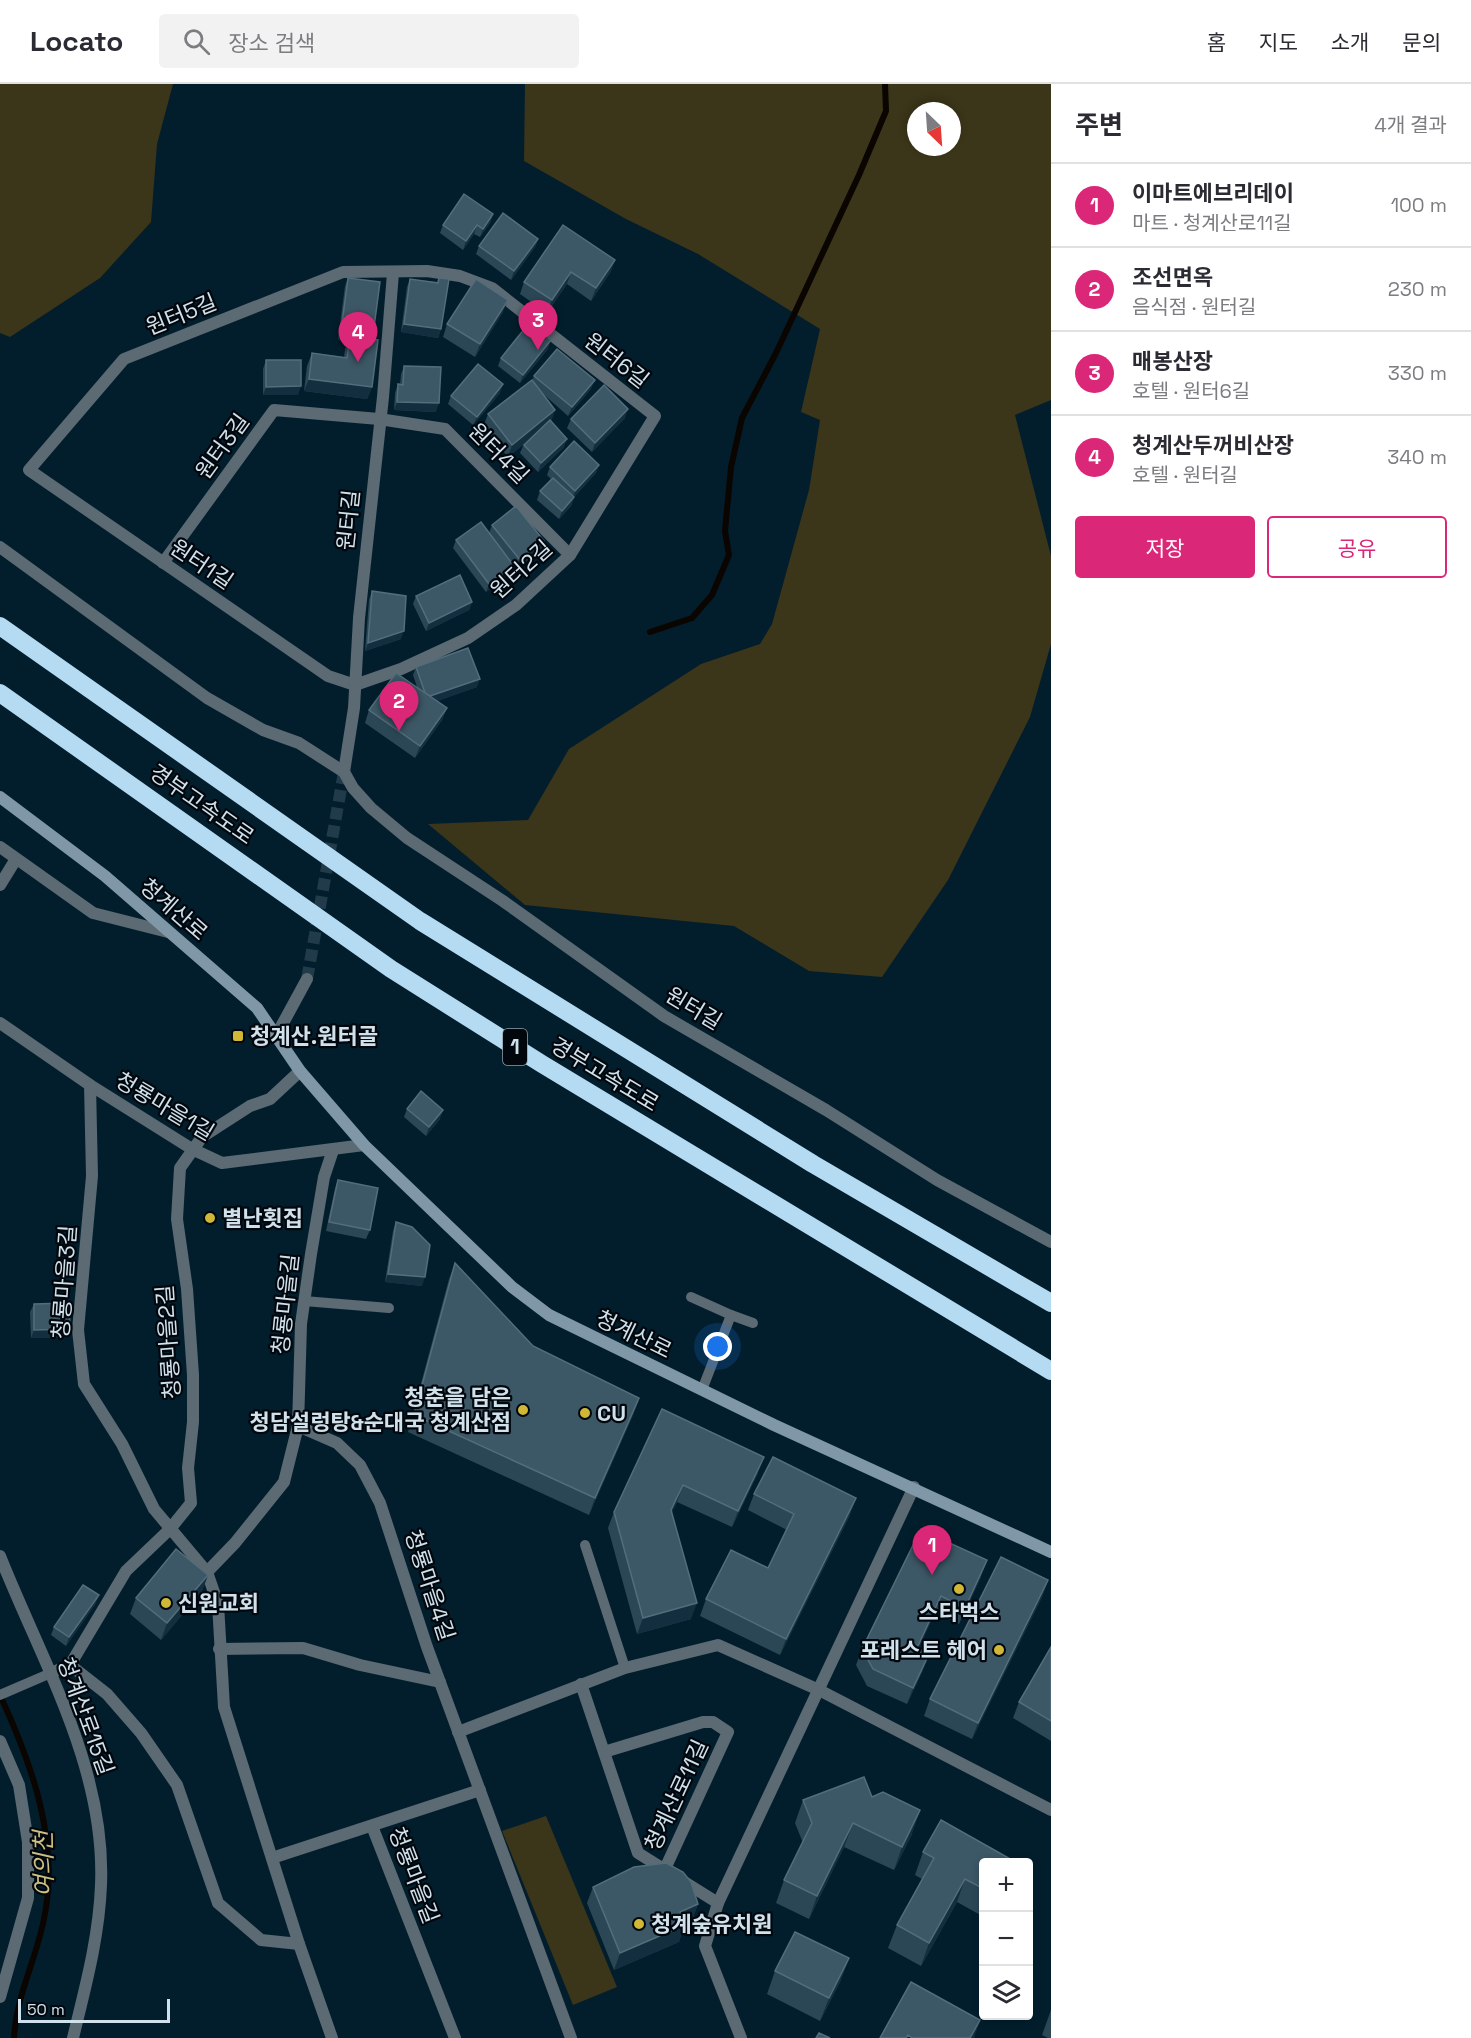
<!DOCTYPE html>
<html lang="ko">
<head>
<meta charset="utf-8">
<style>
  :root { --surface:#fff; --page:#f2f2f3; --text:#2b2b33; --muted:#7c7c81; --line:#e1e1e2; --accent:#db2777 }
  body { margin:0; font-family:"Space Grotesk","Noto Sans KR",sans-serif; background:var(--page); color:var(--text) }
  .controls { position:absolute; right:18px; bottom:18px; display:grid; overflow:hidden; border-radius:6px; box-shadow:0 3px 9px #0003 }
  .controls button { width:54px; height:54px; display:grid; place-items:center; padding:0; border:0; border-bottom:2px solid var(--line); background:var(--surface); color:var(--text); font:30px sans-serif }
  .compass { position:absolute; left:907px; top:18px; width:54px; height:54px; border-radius:50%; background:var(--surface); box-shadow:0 3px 9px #0003; rotate:155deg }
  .scale { position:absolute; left:18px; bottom:15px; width:152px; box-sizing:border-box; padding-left:6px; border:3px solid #d1e1eb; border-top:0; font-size:16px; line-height:21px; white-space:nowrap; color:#d1e1eb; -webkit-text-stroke:4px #01070d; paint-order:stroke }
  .you { position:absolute; left:718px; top:1263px; width:21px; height:21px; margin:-15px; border:4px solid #fff; border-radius:50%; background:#1a73e8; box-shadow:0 0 0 9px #1a73e833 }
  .badge { display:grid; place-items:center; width:39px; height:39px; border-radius:50%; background:var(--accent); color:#fff; font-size:20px; font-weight:700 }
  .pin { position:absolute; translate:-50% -50px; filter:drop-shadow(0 2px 3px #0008) }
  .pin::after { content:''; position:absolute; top:32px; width:21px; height:18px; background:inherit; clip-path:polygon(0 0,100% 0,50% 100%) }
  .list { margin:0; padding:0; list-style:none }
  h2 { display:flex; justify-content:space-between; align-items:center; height:78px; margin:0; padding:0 24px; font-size:26px }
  h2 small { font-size:20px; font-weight:400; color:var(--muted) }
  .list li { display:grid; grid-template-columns:39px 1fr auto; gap:18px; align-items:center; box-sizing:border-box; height:84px; padding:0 24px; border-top:2px solid var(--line) }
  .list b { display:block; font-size:22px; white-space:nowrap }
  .list p { margin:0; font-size:20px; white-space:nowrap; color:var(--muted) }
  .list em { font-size:20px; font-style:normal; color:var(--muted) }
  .actions { display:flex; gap:12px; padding:18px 24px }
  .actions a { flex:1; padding:14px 0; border:2px solid var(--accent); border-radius:6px; text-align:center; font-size:21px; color:var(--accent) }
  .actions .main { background:var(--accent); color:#fff }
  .icon { flex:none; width:33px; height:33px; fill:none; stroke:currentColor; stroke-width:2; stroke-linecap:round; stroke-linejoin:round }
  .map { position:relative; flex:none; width:1051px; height:1954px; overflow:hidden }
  header { display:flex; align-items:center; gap:36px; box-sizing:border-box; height:84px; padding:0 30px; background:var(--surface); border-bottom:2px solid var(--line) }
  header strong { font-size:28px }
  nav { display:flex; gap:33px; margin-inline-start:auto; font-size:21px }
  .search { width:420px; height:54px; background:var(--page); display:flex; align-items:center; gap:15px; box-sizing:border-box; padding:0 21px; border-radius:6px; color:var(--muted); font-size:22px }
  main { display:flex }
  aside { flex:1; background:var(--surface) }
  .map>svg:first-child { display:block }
  .green { fill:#3b3519; fill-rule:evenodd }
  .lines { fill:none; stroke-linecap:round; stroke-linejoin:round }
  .stream { stroke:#0a0500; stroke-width:6 }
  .street-tunnel { stroke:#213b4a; stroke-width:12; stroke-dasharray:12 6; stroke-linecap:butt }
  .lane { stroke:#5b6a73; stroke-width:10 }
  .street { stroke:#5b6a73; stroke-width:12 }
  .secondary { stroke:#7f97a6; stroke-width:12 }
  .highway { stroke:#b4dbf2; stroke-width:18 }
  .wall { fill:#2b4756 }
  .shaded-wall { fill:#132f3f }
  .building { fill:#3c5766; stroke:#546d7b; stroke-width:1.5 }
  .poi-dot { fill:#d1b736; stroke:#01070d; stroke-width:2 }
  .labels { text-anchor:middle; stroke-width:4.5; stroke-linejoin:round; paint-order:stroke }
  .shield { fill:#01070d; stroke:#93a0a8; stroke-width:1.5 }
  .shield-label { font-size:21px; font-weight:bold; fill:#d1e1eb }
  .street-label { font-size:22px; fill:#d1e1eb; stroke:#01070d }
  .poi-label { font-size:22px; font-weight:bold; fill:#d1e1eb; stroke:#01070d; text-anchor:start }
  .water-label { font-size:24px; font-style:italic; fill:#cdbf82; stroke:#01070d }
</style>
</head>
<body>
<header>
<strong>Locato</strong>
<div class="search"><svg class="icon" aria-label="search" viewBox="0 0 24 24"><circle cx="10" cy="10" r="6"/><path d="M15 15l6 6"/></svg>장소 검색</div>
<nav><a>홈</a><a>지도</a><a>소개</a><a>문의</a></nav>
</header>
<main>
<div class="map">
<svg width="1051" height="1954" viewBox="0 0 1051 1954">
  <rect width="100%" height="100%" fill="#021e2d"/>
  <!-- green -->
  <g class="green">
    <polygon points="0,0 173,0 157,60 151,138 100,194 10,253 0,249"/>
    <path d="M525 0H1051V316L1015 331 1051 472V560L1030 633 948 796 882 893 809 887 734 842 525 821 428 740 528 736 569 665 701 580 760 560 772 540 809 406 820 336 801 328 820 245 698 170 626 135 524 77ZM916 27H952V63H916Z"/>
    <polygon points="546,1732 617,1903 573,1921 502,1747"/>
  </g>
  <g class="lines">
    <!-- stream -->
    <g class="stream">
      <polyline points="650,548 692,534 712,511 729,471 725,447 731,383 742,334 776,269 859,91 886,27 885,0"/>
      <path d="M0 1611C32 1680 60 1758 44 1835 36 1876 16 1912 14 1954"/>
    </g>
    <!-- street-tunnel -->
    <polyline class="street-tunnel" points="307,895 344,688"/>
    <!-- lane -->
    <g class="lane">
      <polyline points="691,1213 731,1231 702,1306"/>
      <polyline points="304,1217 389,1224"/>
      <polyline points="731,1231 753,1239"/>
      <polyline points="585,1461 625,1584"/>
      <polyline points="0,1611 51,1589"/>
    </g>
    <!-- street -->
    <g class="street">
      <polygon points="427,187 460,192 492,204 655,332 570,471 516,521 468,554 401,585 355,601 328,592 29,386 124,275 343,188"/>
      <polyline points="0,463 207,614 263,646 299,659 344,688 353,704 371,724 407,754 503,817 664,932 826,1026 937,1096 1051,1158"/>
      <polyline points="163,479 274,326 379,335 445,345 570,471"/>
      <polyline points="344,688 354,624 359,534 383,313 393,189"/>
      <polyline points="0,763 93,829 168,848"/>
      <polyline points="0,801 16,775"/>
      <polyline points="0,939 90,1001 192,1065 222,1079 364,1061"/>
      <polyline points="276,952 307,895"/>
      <polyline points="90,1001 92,1092 78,1246 84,1300 122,1360 154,1425 207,1488 218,1520 224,1623 299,1860 332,1954"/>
      <polyline points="298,1342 337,1359 360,1381 380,1419 427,1563 571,1954"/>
      <path d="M0 1472C42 1578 106 1684 101 1801 99 1854 85 1904 73 1954"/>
      <polyline points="207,1488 235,1459 284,1398 298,1342 301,1240 311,1170 324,1093 333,1066"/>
      <polyline points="219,1565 303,1564 360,1581 440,1598"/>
      <polyline points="70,1581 107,1610 141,1649 177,1701 218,1819 261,1856 299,1860"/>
      <polyline points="51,1589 70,1581 126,1487 170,1445 191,1419 188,1384 193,1338 193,1291 187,1205 177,1135 180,1084 202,1053 250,1022 270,1015 300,987"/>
      <polyline points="581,1600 638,1769 718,1819"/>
      <polyline points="458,1648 625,1584 718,1561 819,1606 1051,1726"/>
      <polyline points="0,1657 19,1701 28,1758 28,1814 0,1913"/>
      <polyline points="604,1668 703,1638 713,1638 728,1648 664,1787"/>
      <polyline points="372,1742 455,1954"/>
      <polyline points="272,1774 480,1706"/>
      <polyline points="741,1954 705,1862 718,1819 914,1403"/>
    </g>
    <!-- secondary -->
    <polyline class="secondary" points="0,713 105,792 257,924 300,987 364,1061 512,1203 549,1231 774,1341 1051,1468"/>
    <!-- highway -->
    <g class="highway">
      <polyline points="0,542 420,837 813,1080 1051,1219"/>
      <polyline points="0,609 391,885 542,980 1051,1287"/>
    </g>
  </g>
  <!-- wall -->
  <g class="wall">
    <polygon points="493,130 490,139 480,153 474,150 463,166 440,149 443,141"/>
    <polygon points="538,155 535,163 511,196 476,170 479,162"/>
    <polygon points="615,176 610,189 591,217 567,200 547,229 520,210 524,198"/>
    <polygon points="348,194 373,251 372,255 372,303 367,315 304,307 307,282 312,269 344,273 345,265 348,257 338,256 345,202"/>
    <polygon points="439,194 441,245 438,254 401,248 407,203 410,195 437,198"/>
    <polygon points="503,228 475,273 443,253 447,240"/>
    <polygon points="548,265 520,299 498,282 501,274"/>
    <polygon points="266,276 298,311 263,311 263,285"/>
    <polygon points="404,282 436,328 394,326 395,309 398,300 400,301 401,290"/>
    <polygon points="534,292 591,305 568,332 542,309 551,338 564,363 538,388 520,369 524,360 508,373 483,343 488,330 532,297"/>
    <polygon points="500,309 473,341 448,320 451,312"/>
    <polygon points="625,334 592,368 567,344 571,335"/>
    <polygon points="599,381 596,389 574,413 571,422 559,435 537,416 540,407 551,395 547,391 550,383"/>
    <polygon points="492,441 544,457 541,465 517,485 504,468 514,482 511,490 486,508 453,464 456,456 489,449"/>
    <polygon points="372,507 401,555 365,567 369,516"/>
    <polygon points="416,512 472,518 469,526 426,547 413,520"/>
    <polygon points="416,583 477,603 437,617 447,624 442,636 415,674 365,639 369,626 417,603 413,591"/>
    <polygon points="407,1025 440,1035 426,1052 404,1033"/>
    <polygon points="338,1096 370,1146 366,1155 326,1147 335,1104"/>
    <polygon points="396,1138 422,1202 385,1198 393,1147"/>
    <polygon points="455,1179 533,1262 639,1314 633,1331 589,1431 408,1348 449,1195"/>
    <polygon points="34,1220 70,1245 67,1253 31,1254 30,1228"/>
    <polygon points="662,1325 758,1389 732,1443 677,1418 672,1428 691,1535 637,1550 608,1444 614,1428"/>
    <polygon points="754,1410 850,1431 780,1571 700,1532 706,1515 768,1484 787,1446 748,1426"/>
    <polygon points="915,1457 981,1493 959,1540 935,1529 918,1565 923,1586 907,1620 867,1602 856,1581 862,1565"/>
    <polygon points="208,1491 202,1507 161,1556 130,1530 136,1514"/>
    <polygon points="1048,1496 1042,1513 972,1655 924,1632 930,1615"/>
    <polygon points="96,1519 66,1562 51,1551 54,1543"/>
    <polygon points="1051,1563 1051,1657 1013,1634 1019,1618"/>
    <polygon points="872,1713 912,1750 894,1786 844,1763 809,1835 776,1819 784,1796 803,1759 795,1739 803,1716"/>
    <polygon points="923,1768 984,1779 984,1833 957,1818 921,1882 888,1864 897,1841 922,1795 915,1791"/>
    <polygon points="593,1803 698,1820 692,1836 684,1839 679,1858 614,1886 587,1819"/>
    <polygon points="849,1874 840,1898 820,1937 767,1910 775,1887"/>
    <polygon points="1051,1926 1051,1954 1048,1954 1042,1951"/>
  </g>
  <!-- shaded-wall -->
  <g class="shaded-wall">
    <polygon points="493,130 490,139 480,153 483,145"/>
    <polygon points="477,141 474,150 463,166 466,157"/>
    <polygon points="538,155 535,163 511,196 514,187"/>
    <polygon points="615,176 610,189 591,217 596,204"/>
    <polygon points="571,188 567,200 547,229 552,216"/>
    <polygon points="508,216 503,228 475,273 480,260"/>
    <polygon points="404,240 441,245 438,254 401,248"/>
    <polygon points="341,247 373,251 370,260 350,252 348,257 338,256"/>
    <polygon points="551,256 548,265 520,299 523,291"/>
    <polygon points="309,295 372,303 367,315 304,307"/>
    <polygon points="595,296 591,305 568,332 572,323"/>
    <polygon points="503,300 500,309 473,341 477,333"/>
    <polygon points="301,302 298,311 263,311 266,303"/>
    <polygon points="397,318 439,319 436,328 394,326"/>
    <polygon points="628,325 625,334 592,368 595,359"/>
    <polygon points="555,326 551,339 508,373 512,361"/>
    <polygon points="567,355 564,363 538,388 541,379"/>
    <polygon points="599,381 596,389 572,415 575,407"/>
    <polygon points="574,413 571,422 559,435 562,427"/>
    <polygon points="544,457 541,465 517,485 520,476"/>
    <polygon points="514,482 511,490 486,508 489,500"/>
    <polygon points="472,518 469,526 426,547 429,539"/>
    <polygon points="404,547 401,555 365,567 368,559"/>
    <polygon points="480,595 477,603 424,622 427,614"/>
    <polygon points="447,624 442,636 415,674 420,662"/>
    <polygon points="443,1026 440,1035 426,1052 429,1043"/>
    <polygon points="388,1190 425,1193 422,1202 385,1198"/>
    <polygon points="70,1245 67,1253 31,1254 34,1246"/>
    <polygon points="639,1314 633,1331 589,1431 595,1414"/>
    <polygon points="764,1373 758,1389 732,1443 738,1427"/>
    <polygon points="683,1401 677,1418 665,1442 671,1426"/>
    <polygon points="856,1414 850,1431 780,1571 786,1555"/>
    <polygon points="987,1476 981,1493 959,1540 965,1524"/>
    <polygon points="208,1491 202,1507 161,1556 167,1539"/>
    <polygon points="1048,1496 1042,1513 972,1655 978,1639"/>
    <polygon points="99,1511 96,1519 66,1562 69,1553"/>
    <polygon points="941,1512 935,1529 911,1581 917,1564"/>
    <polygon points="697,1519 691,1535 637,1550 643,1534"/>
    <polygon points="929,1570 923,1586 907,1620 913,1604"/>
    <polygon points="920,1726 912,1750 894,1786 902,1763"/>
    <polygon points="853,1739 844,1763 809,1835 817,1812"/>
    <polygon points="965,1795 957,1818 921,1882 929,1859"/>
    <polygon points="698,1820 692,1836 674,1844 680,1828"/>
    <polygon points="685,1841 679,1858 614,1886 620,1869"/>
    <polygon points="849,1874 840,1898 820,1937 829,1914"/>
    <polygon points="980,1936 974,1954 970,1954"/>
  </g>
  <!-- building -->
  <g class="building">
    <polygon points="464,110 493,130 483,145 477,141 466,157 443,141"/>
    <polygon points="503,129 538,155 514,187 479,162"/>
    <polygon points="563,141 615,176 596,204 571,188 552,216 524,198"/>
    <polygon points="348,194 380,198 373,251 341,247"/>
    <polygon points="439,194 449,195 441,245 404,240 410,195 438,199"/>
    <polygon points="476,195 508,216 480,260 447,240"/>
    <polygon points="529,239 551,256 523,291 501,274"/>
    <polygon points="350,252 378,256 372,303 309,295 312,269 347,274"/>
    <polygon points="557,265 595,296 572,323 534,292"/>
    <polygon points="266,276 301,276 301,302 266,303"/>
    <polygon points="478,280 503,300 477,333 451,312"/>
    <polygon points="404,282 441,283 439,319 397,318 398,300 403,301"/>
    <polygon points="532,296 555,326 512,361 488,330"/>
    <polygon points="604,301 628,325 595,359 571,335"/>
    <polygon points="550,336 567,355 541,379 524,361"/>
    <polygon points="574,357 599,381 575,407 550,383"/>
    <polygon points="553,394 574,413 562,427 540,407"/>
    <polygon points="516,422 544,457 520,476 492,441"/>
    <polygon points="481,438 514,482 489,500 456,456"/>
    <polygon points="460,491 472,518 429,539 416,512"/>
    <polygon points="372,507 406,512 404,547 368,559"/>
    <polygon points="468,564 480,595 430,612 425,609 416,583"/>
    <polygon points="396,589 447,624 420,662 369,626"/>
    <polygon points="421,1007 443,1026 429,1043 407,1025"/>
    <polygon points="338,1096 378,1104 370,1146 329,1138"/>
    <polygon points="396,1138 412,1143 430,1161 425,1193 388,1190"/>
    <polygon points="455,1179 533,1262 639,1314 595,1414 414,1331"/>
    <polygon points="69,1219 70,1245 34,1246 34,1220"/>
    <polygon points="662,1325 764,1373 738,1427 683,1401 671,1426 697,1519 643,1534 614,1428"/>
    <polygon points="773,1373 856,1414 786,1555 706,1515 731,1466 768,1484 794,1430 754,1410"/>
    <polygon points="932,1451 987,1476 965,1524 941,1512 917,1564 929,1570 913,1604 873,1585 862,1565 915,1457"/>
    <polygon points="176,1465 208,1491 167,1539 136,1514"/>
    <polygon points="1001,1473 1048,1496 978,1639 930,1615"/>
    <polygon points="83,1501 99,1511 69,1553 54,1543"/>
    <polygon points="1051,1563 1051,1637 1019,1618"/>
    <polygon points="864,1693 872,1713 883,1708 920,1726 902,1763 853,1739 817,1812 784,1796 812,1739 803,1716"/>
    <polygon points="941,1736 1014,1777 1013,1779 984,1779 984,1805 965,1795 929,1859 897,1841 934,1774 923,1768"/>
    <polygon points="666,1779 683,1788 691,1798 698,1820 680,1828 685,1841 620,1869 593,1803 634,1783"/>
    <polygon points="795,1848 849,1874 829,1914 775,1887"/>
    <polygon points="911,1898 980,1936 970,1954 912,1954 908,1951 906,1954 880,1954"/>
    <polygon points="819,1949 830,1954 816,1954"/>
  </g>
  <!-- markers -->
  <g class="poi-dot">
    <rect x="232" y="946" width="12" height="12" rx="3"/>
    <circle cx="210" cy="1134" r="6"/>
    <circle cx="523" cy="1326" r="6"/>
    <circle cx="585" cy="1329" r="6"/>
    <circle cx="959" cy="1505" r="6"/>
    <circle cx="166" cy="1519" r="6"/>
    <circle cx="999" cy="1566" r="6"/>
    <circle cx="639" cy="1840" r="6"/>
  </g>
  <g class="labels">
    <!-- shield labels -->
    <rect class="shield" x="503" y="945" width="24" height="36" rx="4.5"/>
    <g class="shield-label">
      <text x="515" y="970">1</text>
    </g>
    <!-- street labels -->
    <g class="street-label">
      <text transform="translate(181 230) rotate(-22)" y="8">원터5길</text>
      <text transform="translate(617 276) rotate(38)" y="8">원터6길</text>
      <text transform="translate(222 362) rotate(-54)" y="8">원터3길</text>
      <text transform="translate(499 369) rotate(45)" y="8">원터4길</text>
      <text transform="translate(348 436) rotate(-84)" y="8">원터길</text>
      <text transform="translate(202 480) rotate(34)" y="8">원터1길</text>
      <text transform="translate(521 485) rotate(-42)" y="8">원터2길</text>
      <text transform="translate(202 720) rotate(35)" y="8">경부고속도로</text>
      <text transform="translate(174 825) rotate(41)" y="8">청계산로</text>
      <text transform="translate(694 924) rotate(31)" y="8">원터길</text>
      <text transform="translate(605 990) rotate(31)" y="8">경부고속도로</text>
      <text transform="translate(165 1022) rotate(31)" y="8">청룡마을1길</text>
      <text transform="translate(64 1198) rotate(-86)" y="8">청룡마을3길</text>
      <text transform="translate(285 1220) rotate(-84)" y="8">청룡마을길</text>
      <text transform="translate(634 1250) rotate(26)" y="8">청계산로</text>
      <text transform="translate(168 1258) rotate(-94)" y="8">청룡마을2길</text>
      <text transform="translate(430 1501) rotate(72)" y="8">청룡마을4길</text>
      <text transform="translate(86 1632) rotate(70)" y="8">청계산로15길</text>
      <text transform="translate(676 1711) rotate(-65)" y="8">청계산로11길</text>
      <text transform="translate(414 1791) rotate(69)" y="8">청룡마을길</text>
    </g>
    <!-- poi labels -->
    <g class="poi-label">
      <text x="250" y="960">청계산.원터골</text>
      <text x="222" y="1142">별난횟집</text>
      <text x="511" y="1321" text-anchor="end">청춘을 담은<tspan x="511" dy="25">청담설렁탕&amp;순대국 청계산점</tspan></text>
      <text x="597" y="1337">CU</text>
      <text x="178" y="1527">신원교회</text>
      <text x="959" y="1536" text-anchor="middle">스타벅스</text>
      <text x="987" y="1574" text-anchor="end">포레스트 헤어</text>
      <text x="651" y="1848">청계숲유치원</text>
    </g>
    <!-- water labels -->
    <g class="water-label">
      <text transform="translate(44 1780) rotate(-91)" y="8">여의천</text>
    </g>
  </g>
</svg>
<div class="controls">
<button>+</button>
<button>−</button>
<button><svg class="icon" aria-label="layers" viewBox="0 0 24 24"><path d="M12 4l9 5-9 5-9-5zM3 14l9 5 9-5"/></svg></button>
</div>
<svg class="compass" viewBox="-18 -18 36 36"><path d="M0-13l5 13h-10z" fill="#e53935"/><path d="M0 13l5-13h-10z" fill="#7c7c81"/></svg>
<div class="scale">50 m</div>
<div class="you"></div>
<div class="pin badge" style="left:932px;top:1491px">1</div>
<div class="pin badge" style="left:399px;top:647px">2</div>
<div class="pin badge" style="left:538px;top:266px">3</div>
<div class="pin badge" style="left:358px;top:278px">4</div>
</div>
<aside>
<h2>주변<small>4개 결과</small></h2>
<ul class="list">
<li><span class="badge">1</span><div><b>이마트에브리데이</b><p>마트 · 청계산로11길</p></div><em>100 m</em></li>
<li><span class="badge">2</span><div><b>조선면옥</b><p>음식점 · 원터길</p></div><em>230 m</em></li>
<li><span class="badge">3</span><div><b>매봉산장</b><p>호텔 · 원터6길</p></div><em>330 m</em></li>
<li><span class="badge">4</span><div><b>청계산두꺼비산장</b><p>호텔 · 원터길</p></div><em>340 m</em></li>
</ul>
<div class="actions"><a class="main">저장</a><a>공유</a></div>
</aside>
</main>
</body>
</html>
